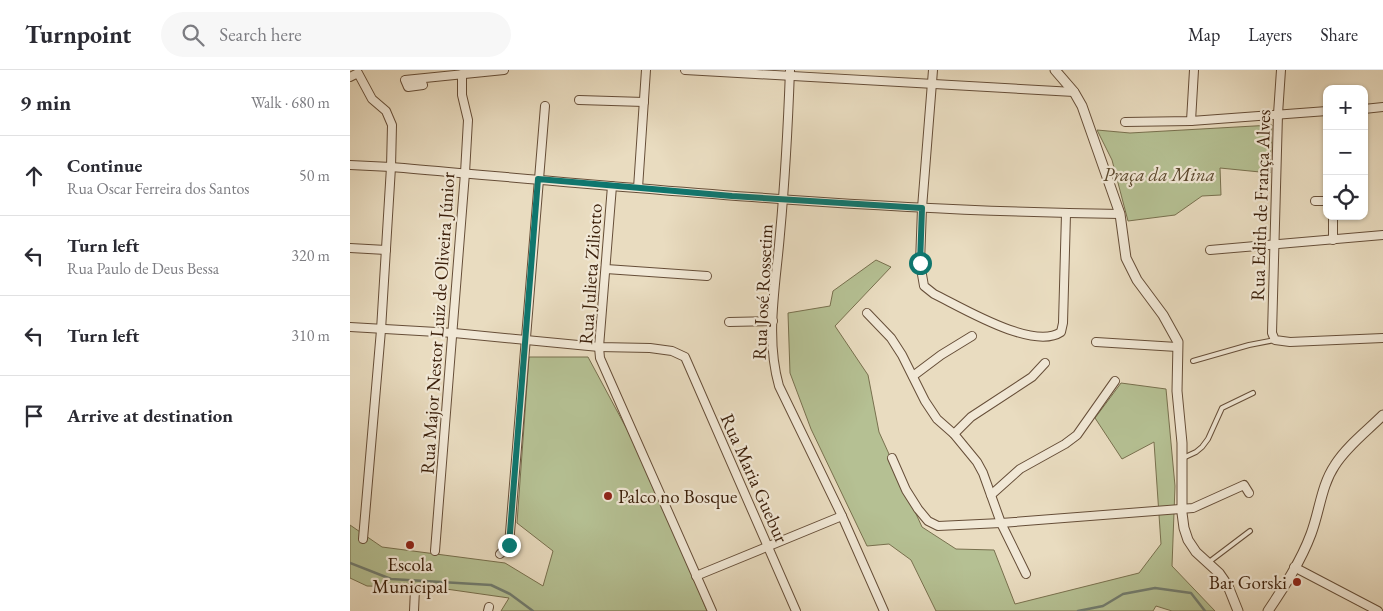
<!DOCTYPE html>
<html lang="en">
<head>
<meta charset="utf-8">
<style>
  :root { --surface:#fff; --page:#f7f7f7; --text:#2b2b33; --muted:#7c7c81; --line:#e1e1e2 }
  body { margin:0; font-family:"EB Garamond",serif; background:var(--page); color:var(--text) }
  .controls { position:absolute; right:15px; top:15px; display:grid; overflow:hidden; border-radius:10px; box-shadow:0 1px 4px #0004 }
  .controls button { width:45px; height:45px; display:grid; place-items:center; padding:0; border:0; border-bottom:1px solid var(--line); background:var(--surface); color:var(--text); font:25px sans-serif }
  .stop { position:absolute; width:15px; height:15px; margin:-11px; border:4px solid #0f766e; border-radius:50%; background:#fff }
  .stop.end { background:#0f766e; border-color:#fff; box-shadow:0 1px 5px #0008 }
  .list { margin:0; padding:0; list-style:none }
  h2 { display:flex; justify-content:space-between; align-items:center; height:65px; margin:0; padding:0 20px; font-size:21px }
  h2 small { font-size:16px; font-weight:400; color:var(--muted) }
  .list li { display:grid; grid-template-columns:32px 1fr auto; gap:15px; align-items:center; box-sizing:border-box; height:80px; padding:0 20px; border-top:1px solid var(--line) }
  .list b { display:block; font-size:19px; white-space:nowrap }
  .list p { margin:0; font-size:16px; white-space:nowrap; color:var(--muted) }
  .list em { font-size:16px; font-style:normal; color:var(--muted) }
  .icon { flex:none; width:28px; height:28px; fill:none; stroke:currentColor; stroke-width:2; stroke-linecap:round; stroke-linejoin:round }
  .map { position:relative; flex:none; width:1033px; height:541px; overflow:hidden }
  header { display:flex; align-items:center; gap:30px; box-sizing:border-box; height:70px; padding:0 25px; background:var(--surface); border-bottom:1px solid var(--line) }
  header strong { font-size:24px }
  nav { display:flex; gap:28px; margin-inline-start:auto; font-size:18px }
  .search { width:350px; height:45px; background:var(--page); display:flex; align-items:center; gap:12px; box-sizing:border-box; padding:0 18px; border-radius:28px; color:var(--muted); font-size:19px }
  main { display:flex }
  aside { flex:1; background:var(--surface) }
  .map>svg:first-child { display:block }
  .green { fill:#b5c093; stroke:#78704e }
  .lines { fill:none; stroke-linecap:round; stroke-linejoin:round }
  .stream { stroke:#727d70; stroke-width:2.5 }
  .service-casing { stroke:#664e38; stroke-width:6 }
  .minor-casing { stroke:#664e38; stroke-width:10 }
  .tertiary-casing { stroke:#664e38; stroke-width:11 }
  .service { stroke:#f1e8d6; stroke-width:4 }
  .minor { stroke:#f1e8d6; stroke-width:8 }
  .tertiary { stroke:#f1e8d6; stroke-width:9 }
  .route { stroke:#0f766e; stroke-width:6 }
  .poi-dot { fill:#8f2418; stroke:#f1e8d6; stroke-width:2 }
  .labels { text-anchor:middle; stroke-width:4.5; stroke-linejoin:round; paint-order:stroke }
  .park-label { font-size:19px; font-style:italic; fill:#5a472c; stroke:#f1e8d6 }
  .street-label { font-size:19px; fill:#3b1f0a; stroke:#f1e8d6 }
  .poi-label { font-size:19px; fill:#3b1f0a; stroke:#f1e8d6; text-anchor:start }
</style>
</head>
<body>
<header>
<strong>Turnpoint</strong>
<div class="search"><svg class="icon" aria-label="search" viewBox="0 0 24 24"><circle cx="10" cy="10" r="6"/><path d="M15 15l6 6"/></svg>Search here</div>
<nav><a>Map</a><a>Layers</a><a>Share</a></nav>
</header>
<main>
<aside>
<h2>9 min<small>Walk · 680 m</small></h2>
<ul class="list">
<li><svg class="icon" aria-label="ahead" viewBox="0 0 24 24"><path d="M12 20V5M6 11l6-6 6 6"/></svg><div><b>Continue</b><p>Rua Oscar Ferreira dos Santos</p></div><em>50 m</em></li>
<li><svg class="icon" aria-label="left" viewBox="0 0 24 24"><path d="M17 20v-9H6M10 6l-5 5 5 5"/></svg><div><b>Turn left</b><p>Rua Paulo de Deus Bessa</p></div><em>320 m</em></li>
<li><svg class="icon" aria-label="left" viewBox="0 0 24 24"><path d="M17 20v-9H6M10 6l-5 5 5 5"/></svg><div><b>Turn left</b></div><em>310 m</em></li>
<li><svg class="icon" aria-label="arrive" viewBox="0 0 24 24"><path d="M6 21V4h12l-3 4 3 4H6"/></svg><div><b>Arrive at destination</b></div></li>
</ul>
</aside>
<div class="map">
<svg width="1033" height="541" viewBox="0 0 1033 541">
  <rect width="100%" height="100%" fill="#e9dcc0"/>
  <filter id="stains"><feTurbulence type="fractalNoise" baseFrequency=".004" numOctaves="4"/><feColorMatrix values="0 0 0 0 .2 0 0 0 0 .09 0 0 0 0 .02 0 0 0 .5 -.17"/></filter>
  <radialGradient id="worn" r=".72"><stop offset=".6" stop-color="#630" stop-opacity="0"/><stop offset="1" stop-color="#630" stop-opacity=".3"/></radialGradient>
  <!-- green -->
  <g class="green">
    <polygon points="922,55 920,103 870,98 871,125 852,126 825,145 778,151 762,90 747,60 780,63"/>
    <polygon points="526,190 541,197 485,256 518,305 529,362 572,457 606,479 644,480 665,534 789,503 811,474 804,372 772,389 745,348 771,313 816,319 825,416 822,496 865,541 822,541 806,536 803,541 586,541 561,490 539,474 517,476 461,359 440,303 438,243 480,236 483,221"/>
    <polygon points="179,287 238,287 301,404 357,541 151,541 159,528 89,518 17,516 0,508 0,455 32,477 155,493 193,516 203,481 167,453"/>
  </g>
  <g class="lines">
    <!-- stream -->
    <g class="stream">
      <polyline points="0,493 41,509 141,515 160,524 183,541"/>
      <polyline points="728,541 753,536 773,524 805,518 841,523 855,541"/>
    </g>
    <defs>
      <g id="service">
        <polyline points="843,291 899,275 925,270"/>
        <polyline points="833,388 846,382 852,377 858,369 872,338 903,323"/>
        <polyline points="859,492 900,461"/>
      </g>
      <g id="minor">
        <polyline points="335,0 724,22"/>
        <path d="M440 0C438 55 435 110 430 164 426 214 415 267 429 316L492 446 534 541"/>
        <path d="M583 0 572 138 570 193 574 216 584 224C611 237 683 281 711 262L713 253 716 144"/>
        <polyline points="931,0 928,44 922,263 925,270 940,272 1033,268"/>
        <polyline points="0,7 8,3 22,29 36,41 42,55 41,97 31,260 13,469"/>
        <polyline points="73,15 58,17 55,10 154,0"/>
        <polyline points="229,30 294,32"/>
        <polyline points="1014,39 1033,37"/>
        <polyline points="841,51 844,0"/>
        <polyline points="775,52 841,51 977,41"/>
        <path d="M0 95 41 97C284 118 526 141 770 144"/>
        <polyline points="262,116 249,277 250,288 362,541"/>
        <polyline points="288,118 296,0"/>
        <polyline points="965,131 977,131"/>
        <polyline points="983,146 983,170"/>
        <polyline points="0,178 36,180"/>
        <polyline points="860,180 1033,165"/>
        <polyline points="256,199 357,206"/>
        <polyline points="517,243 541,268 552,285 575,331 587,349 604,364 627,392 633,403 651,453 676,504"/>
        <polyline points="379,252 423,251"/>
        <polyline points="0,257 104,263 249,277 300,278 322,281 335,287 446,541"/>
        <polyline points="746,272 827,277"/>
        <polyline points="563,306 591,285 622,266"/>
        <polyline points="604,364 621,347 682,307 695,293"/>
        <polyline points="542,388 556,420 568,439 578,451 588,456 651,453 843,438 894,415 899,423"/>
        <polyline points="641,425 670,399 715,374 727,365 765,311"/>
        <polyline points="85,481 115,103 118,50 112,25 112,4"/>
        <polyline points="150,484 159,475 195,36"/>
        <polyline points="944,497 1028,541"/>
        <polyline points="346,506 492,446"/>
        <polyline points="64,541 65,519"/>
        <polyline points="138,541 139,537"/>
      </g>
      <g id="tertiary">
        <polyline points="705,0 724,22 732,36 770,144 776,188 787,210 813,245 828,272 827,321 832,373 832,443 834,458 838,470 846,482 869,503 878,516 888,541"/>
        <path d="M918 541C934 517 951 491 961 464 970 440 971 416 985 395 997 376 1017 361 1033 345"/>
      </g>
    </defs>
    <!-- service casing -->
    <use href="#service" class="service-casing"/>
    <!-- minor casing -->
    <use href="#minor" class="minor-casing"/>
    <!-- tertiary casing -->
    <use href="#tertiary" class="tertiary-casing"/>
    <!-- service -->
    <use href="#service" class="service"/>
    <!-- minor -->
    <use href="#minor" class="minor"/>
    <!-- tertiary -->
    <use href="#tertiary" class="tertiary"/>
  </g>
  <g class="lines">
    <!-- route -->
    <polyline class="route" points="159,475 188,109 382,126 572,138 570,193"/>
  </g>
  <!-- markers -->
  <g class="poi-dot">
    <circle cx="258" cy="426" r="5"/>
    <circle cx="60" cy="475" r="5"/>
    <circle cx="947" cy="512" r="5"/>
  </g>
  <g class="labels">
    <!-- park labels -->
    <g class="park-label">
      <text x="809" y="111">Praça da Mina</text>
    </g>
    <!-- street labels -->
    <g class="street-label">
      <text transform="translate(910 135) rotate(-88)" y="7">Rua Edith de França Alves</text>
      <text transform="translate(240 204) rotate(-86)" y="7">Rua Julieta Ziliotto</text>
      <text transform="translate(412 222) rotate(-87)" y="7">Rua José Rossetim</text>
      <text transform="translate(87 253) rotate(-86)" y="7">Rua Major Nestor Luiz de Oliveira Júnior</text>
      <text transform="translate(405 408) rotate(66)" y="7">Rua Maria Guebur</text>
    </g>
    <!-- poi labels -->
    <g class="poi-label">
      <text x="268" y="433">Palco no Bosque</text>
      <text x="60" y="501" text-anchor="middle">Escola<tspan x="60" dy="22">Municipal</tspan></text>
      <text x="937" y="519" text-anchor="end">Bar Gorski</text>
    </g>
  </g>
  <rect width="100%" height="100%" filter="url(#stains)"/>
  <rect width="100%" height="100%" fill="url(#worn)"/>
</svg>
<div class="controls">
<button>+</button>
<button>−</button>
<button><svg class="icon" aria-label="locate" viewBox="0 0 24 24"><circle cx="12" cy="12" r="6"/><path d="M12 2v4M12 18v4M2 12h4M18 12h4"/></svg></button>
</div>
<div class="stop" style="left:570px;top:193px"></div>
<div class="stop end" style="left:159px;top:475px"></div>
</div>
</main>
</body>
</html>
